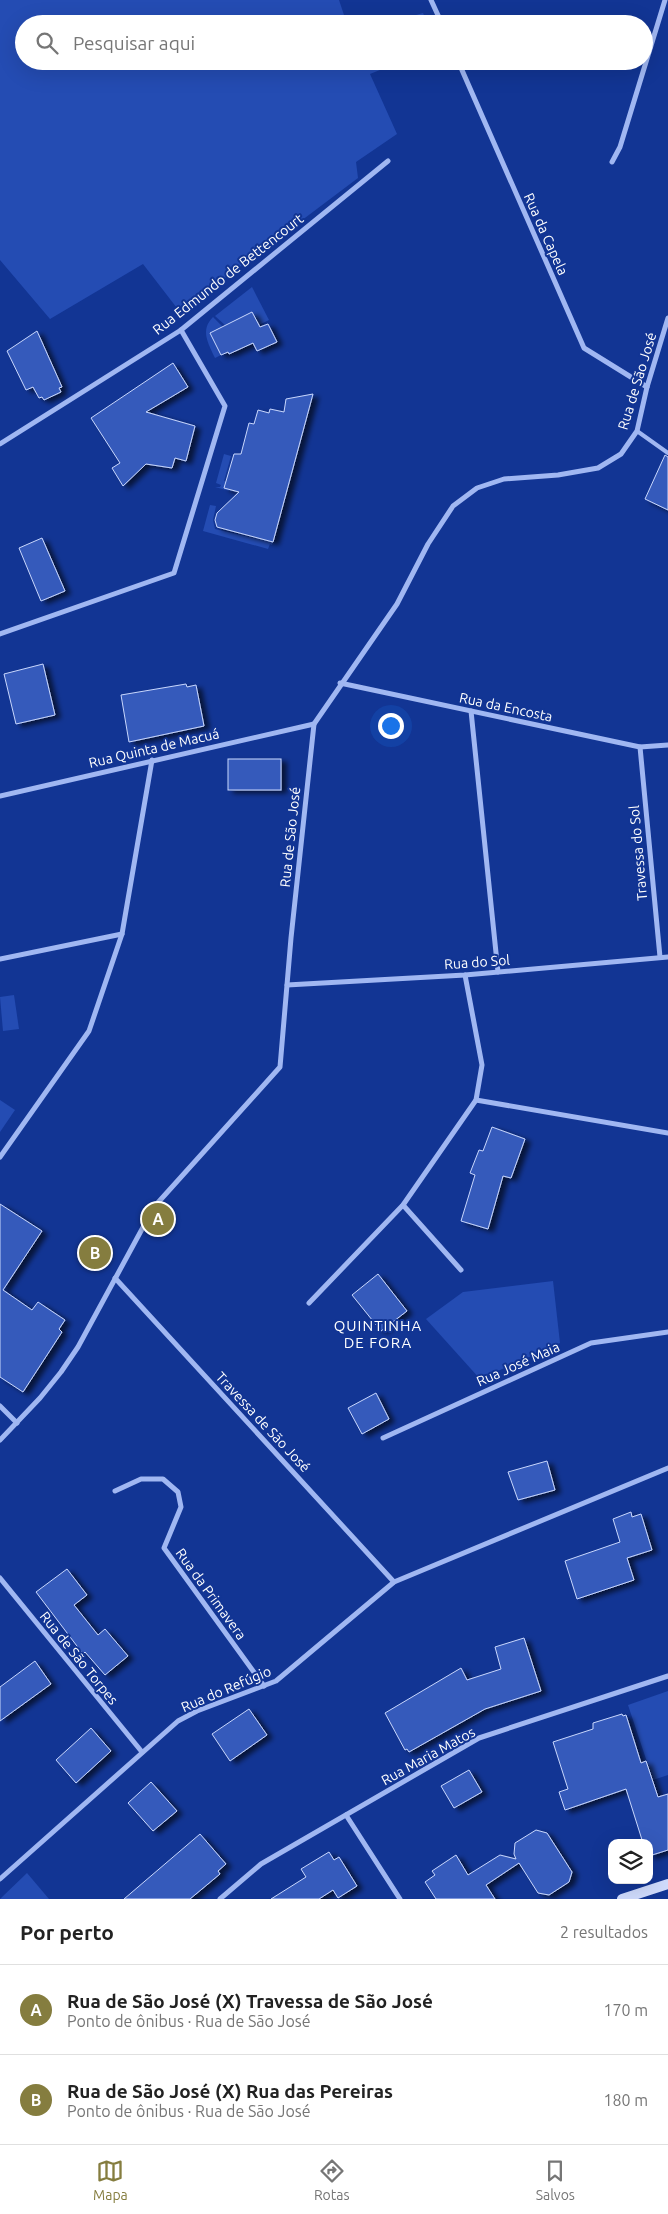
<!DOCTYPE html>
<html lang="pt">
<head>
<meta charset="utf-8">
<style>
  :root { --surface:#fff; --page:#f6f6f6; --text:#222; --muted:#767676; --line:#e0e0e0; --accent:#857d3f }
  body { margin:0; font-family:Ubuntu,sans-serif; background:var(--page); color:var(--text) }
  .controls { position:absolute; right:15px; bottom:15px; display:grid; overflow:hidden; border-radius:10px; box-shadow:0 5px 20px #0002 }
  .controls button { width:45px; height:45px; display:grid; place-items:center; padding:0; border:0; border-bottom:1px solid var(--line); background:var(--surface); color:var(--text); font:25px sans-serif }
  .you { position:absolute; left:390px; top:725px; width:18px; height:18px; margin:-12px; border:4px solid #fff; border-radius:50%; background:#1a73e8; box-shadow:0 0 0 8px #1a73e833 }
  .badge { display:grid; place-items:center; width:32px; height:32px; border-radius:50%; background:var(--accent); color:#fff; font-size:16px; font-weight:700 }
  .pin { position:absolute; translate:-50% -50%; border:2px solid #fff; box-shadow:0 1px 5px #0006 }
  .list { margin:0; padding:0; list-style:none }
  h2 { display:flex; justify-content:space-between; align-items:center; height:65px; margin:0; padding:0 20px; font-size:21px }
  h2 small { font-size:16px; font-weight:400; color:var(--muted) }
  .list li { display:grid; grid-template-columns:32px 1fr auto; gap:15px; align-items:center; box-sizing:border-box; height:90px; padding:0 20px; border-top:1px solid var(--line) }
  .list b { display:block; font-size:19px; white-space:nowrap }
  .list p { margin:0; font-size:16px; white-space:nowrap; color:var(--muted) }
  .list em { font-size:16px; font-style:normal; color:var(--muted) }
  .icon { flex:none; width:28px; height:28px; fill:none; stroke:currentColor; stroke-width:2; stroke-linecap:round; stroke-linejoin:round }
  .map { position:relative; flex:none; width:668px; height:1899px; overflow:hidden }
  .search { position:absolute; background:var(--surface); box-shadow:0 5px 20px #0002; left:15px; right:15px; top:15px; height:55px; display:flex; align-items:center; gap:12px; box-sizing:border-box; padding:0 18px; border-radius:28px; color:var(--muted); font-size:19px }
  .sheet { height:245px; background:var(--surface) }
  nav { display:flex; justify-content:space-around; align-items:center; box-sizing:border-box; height:70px; border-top:1px solid var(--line); background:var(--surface); font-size:14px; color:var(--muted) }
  nav a { display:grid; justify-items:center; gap:2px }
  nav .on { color:var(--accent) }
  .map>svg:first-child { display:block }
  .green { fill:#244cb3 }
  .building { fill:#365abb; stroke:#c8d7fd; filter:url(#shadow) }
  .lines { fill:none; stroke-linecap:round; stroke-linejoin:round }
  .lane { stroke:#a0b7f2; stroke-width:4 }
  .street { stroke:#a0b7f2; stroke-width:5 }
  .secondary { stroke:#cfdbfc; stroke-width:10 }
  .labels { text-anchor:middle; stroke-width:4; stroke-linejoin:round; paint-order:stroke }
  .street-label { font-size:14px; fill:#fff; stroke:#123594 }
  .neighbourhood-label { font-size:15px; letter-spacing:1px; fill:#fff; stroke:#123594 }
</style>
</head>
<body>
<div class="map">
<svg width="668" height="1899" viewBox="0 0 668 1899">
  <defs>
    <filter id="shadow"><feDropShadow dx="5.5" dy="3" stdDeviation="2.5" flood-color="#0009"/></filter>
  </defs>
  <rect width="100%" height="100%" fill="#123594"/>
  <!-- green -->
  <g class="green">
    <polygon points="0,0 339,0 347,24 24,24 24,61 402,61 370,74 397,134 356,162 358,178 180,312 143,264 50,319 0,260"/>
    <polygon points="423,13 428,24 385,24"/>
    <polygon points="252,287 269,320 259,325 226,326 215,316"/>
    <path d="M213 317 223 327 211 333 221 355 215 358C208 343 200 330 213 317Z"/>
    <polygon points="224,454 231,456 224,481 270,494 267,501 215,487 220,487 221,485 216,483"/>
    <polygon points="210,505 216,506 213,520 215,529 258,539 266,510 269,523 278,525 272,545 270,544 268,549 203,531"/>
    <polygon points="14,995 19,1029 3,1031 0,997"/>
    <polygon points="0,1100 15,1110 0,1132"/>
    <polygon points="553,1281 560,1343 480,1379 426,1319 463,1292"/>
    <polygon points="668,1691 668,1775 653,1780 628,1705"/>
    <polygon points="27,1873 49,1899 0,1899"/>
  </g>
  <!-- building -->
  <g class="building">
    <polygon points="252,312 260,327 268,324 277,342 257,351 253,343 229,354 228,352 221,355 210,333"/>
    <polygon points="37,331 62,387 59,388 61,392 44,400 42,397 39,398 33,387 26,390 7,351"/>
    <polygon points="173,363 188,387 146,412 195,426 186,461 175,458 172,468 146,464 123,486 112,468 120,463 91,418"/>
    <polygon points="313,394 273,542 217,527 215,520 217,513 239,492 224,488 234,454 241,454 249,423 254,424 258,410 269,413 270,409 284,412 286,399"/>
    <polygon points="665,455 668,457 668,510 645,499"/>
    <polygon points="42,538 65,591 41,601 19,548"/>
    <polygon points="43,664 55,715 16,724 4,674"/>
    <polygon points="186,684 187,687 196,685 204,726 129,742 121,695"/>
    <rect x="228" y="759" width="53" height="31"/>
    <polygon points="492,1127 525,1139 511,1178 503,1176 488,1229 461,1221 475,1175 470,1173 479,1150 483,1151"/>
    <polygon points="0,1204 42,1231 3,1290 32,1310 38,1302 65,1320 59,1329 62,1332 23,1392 0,1377"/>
    <polygon points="378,1274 407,1311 381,1331 352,1295"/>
    <polygon points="376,1393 389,1419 362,1434 348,1408"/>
    <polygon points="547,1461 555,1490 518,1500 508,1472"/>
    <polygon points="631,1512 632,1517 641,1514 652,1550 627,1558 634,1580 577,1599 565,1561 620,1542 613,1519"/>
    <polygon points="67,1569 87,1595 74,1605 98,1635 105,1629 128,1656 105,1675 85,1652 83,1654 36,1592"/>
    <polygon points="524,1638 541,1691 485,1709 409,1752 407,1749 405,1750 385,1713 461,1668 467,1680 501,1669 495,1647"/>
    <polygon points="35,1661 51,1684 0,1721 0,1687"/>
    <polygon points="249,1709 267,1735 230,1761 212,1734"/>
    <polygon points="622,1714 623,1716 626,1715 641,1763 646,1761 658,1797 668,1794 668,1850 649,1856 649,1843 643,1843 626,1789 565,1810 559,1792 568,1789 553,1742 593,1729 593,1723"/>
    <polygon points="91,1728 111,1751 76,1783 56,1760"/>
    <polygon points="469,1770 482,1792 454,1808 441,1786"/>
    <polygon points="151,1782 177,1811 153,1831 128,1803"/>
    <polygon points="536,1830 547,1833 572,1872 569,1882 549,1895 538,1893 519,1863 486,1885 495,1899 436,1899 425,1882 435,1875 432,1871 456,1855 468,1875 500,1855 516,1859 514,1854 515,1843"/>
    <polygon points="200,1834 226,1864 218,1871 220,1874 190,1899 124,1899"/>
    <polygon points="329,1852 334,1860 339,1857 357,1886 338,1898 333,1890 319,1899 271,1899 306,1877 301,1869"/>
  </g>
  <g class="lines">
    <!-- lane -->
    <polyline class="lane" points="637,431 668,453"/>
    <!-- street -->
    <g class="street">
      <polyline points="431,0 442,24"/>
      <polyline points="458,61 584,348 647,387"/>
      <polyline points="612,162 620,147 665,0"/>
      <polyline points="0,444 181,330 388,161"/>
      <polyline points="0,634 174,573 225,406 181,330"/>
      <polyline points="340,683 640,747 668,745"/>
      <polyline points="471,711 498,972"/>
      <polyline points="640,747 660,957"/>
      <polyline points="0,796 314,724"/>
      <polyline points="0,959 122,934"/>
      <polyline points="287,985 465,975 668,957"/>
      <polyline points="476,1100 668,1133"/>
      <polyline points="0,1157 89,1031 122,934 152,760"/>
      <polyline points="403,1205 461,1270"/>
      <polyline points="115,1278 394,1582"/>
      <polyline points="309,1303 403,1205 476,1100 482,1065 465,975"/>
      <polyline points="0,1406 17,1423"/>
      <polyline points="383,1438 591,1343 668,1332"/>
      <polyline points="0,1440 40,1398 61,1372 78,1347 154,1207 280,1067 291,938 314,724 397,604 428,544 453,506 477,488 504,479 558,475 598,468 621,454 637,431 647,387 668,318"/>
      <polyline points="115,1491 141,1479 163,1479 178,1492 181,1507 164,1548 264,1686"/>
      <polyline points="0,1578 142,1752"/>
      <polyline points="346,1815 400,1899"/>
      <polyline points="0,1879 178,1721 197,1711 276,1681 394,1582 668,1468"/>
      <polyline points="220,1899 261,1864 479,1738 668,1676"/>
    </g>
    <!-- secondary -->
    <polyline class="secondary" points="622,1899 668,1884"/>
  </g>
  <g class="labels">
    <!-- street labels -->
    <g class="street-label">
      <text transform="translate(546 234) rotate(66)" y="5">Rua da Capela</text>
      <text transform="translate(228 274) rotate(-38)" y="5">Rua Edmundo de Bettencourt</text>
      <text transform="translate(637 381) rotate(-73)" y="5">Rua de São José</text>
      <text transform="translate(506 707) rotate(12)" y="5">Rua da Encosta</text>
      <text transform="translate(154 748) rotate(-13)" y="5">Rua Quinta de Macuá</text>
      <text transform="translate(290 837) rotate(-84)" y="5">Rua de São José</text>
      <text transform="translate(638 853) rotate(-95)" y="5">Travessa do Sol</text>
      <text transform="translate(477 962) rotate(-4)" y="5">Rua do Sol</text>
      <text transform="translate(518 1364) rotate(-24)" y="5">Rua José Maia</text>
      <text transform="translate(263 1422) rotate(47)" y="5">Travessa de São José</text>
      <text transform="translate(211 1594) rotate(54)" y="5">Rua da Primavera</text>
      <text transform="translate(79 1658) rotate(51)" y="5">Rua de São Torpes</text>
      <text transform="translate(226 1689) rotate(-23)" y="5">Rua do Refúgio</text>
      <text transform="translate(428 1756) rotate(-29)" y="5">Rua Maria Matos</text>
    </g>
    <!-- neighbourhood labels -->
    <g class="neighbourhood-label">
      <text x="378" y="1331">QUINTINHA<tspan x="378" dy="17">DE FORA</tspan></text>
    </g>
  </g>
</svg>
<div class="controls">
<button><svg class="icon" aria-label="layers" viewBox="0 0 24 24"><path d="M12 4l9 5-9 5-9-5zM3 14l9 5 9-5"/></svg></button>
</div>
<div class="you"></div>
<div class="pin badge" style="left:158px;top:1219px">A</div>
<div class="pin badge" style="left:95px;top:1253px">B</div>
<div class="search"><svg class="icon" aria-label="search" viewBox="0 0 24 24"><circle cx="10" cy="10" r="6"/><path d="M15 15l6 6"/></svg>Pesquisar aqui</div>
</div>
<section class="sheet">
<h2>Por perto<small>2 resultados</small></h2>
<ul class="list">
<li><span class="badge">A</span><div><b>Rua de São José (X) Travessa de São José</b><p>Ponto de ônibus · Rua de São José</p></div><em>170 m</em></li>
<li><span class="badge">B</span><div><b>Rua de São José (X) Rua das Pereiras</b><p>Ponto de ônibus · Rua de São José</p></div><em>180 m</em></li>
</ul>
</section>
<nav>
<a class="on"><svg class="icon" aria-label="map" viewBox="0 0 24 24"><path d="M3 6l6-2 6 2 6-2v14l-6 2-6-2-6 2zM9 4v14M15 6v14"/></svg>Mapa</a>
<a><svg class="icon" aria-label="directions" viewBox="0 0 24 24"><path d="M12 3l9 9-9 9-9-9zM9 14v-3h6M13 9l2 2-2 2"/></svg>Rotas</a>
<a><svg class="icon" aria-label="saved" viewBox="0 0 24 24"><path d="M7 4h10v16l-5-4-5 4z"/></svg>Salvos</a>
</nav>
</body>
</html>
